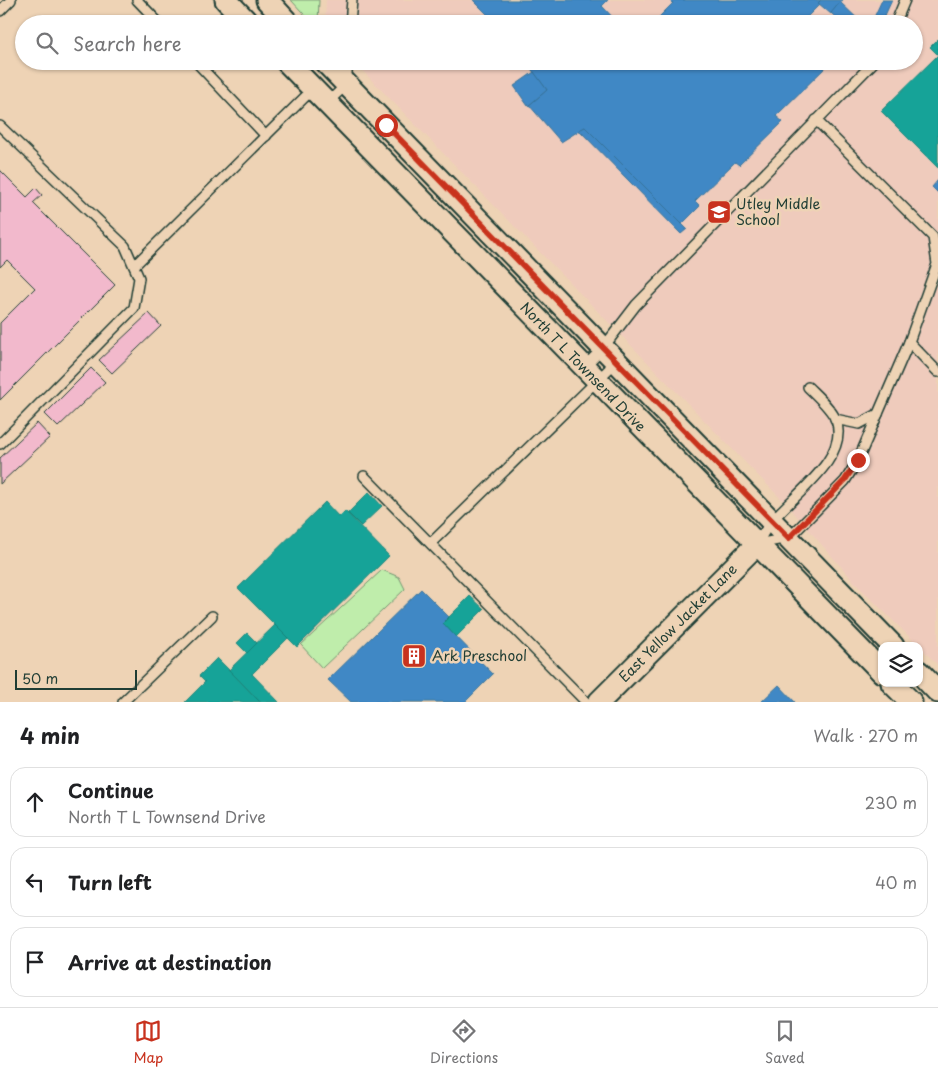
<!DOCTYPE html>
<html lang="en">
<head>
<meta charset="utf-8">
<style>
  :root { --surface:#fff; --page:#f2f2f2; --text:#202124; --muted:#757577; --line:#e0e0e0; --accent:#c8321e }
  body { margin:0; font-family:"Playpen Sans",sans-serif; background:var(--page); color:var(--text) }
  .controls { position:absolute; right:15px; bottom:15px; display:grid; overflow:hidden; border-radius:10px; box-shadow:0 1px 4px #0004 }
  .controls button { width:45px; height:45px; display:grid; place-items:center; padding:0; border:0; border-bottom:1px solid var(--line); background:var(--surface); color:var(--text); font:25px sans-serif }
  .scale { position:absolute; left:15px; bottom:12px; width:122px; box-sizing:border-box; padding-left:5px; border:2px solid #1f3d34; border-top:0; font-size:14px; line-height:18px; white-space:nowrap; color:#1f3d34; -webkit-text-stroke:4px #eed3b5; paint-order:stroke }
  .stop { position:absolute; width:15px; height:15px; margin:-11px; border:4px solid #c8321e; border-radius:50%; background:#fff }
  .stop.end { background:#c8321e; border-color:#fff; box-shadow:0 1px 5px #0008 }
  .list { margin:0; padding:0; list-style:none }
  h2 { display:flex; justify-content:space-between; align-items:center; height:65px; margin:0; padding:0 20px; font-size:21px }
  h2 small { font-size:16px; font-weight:400; color:var(--muted) }
  .list li { display:grid; grid-template-columns:32px 1fr auto; gap:15px; align-items:center; box-sizing:border-box; height:70px; margin:0 10px 10px; padding:0 10px; border:1px solid var(--line); border-radius:15px }
  .list b { display:block; font-size:19px; white-space:nowrap }
  .list p { margin:0; font-size:16px; white-space:nowrap; color:var(--muted) }
  .list em { font-size:16px; font-style:normal; color:var(--muted) }
  .icon { flex:none; width:28px; height:28px; fill:none; stroke:currentColor; stroke-width:2; stroke-linecap:round; stroke-linejoin:round }
  .map { position:relative; flex:none; width:938px; height:702px; overflow:hidden }
  .search { position:absolute; background:var(--surface); box-shadow:0 1px 4px #0004; left:15px; right:15px; top:15px; height:55px; display:flex; align-items:center; gap:12px; box-sizing:border-box; padding:0 18px; border-radius:28px; color:var(--muted); font-size:19px }
  .sheet { height:305px; background:var(--surface) }
  nav { display:flex; justify-content:space-around; align-items:center; box-sizing:border-box; height:70px; border-top:1px solid var(--line); background:var(--surface); font-size:14px; color:var(--muted) }
  nav a { display:grid; justify-items:center; gap:2px }
  nav .on { color:var(--accent) }
  .map>svg:first-child { display:block }
  .built { fill:#efcbbc }
  .green { fill:#bfedab; stroke:#6f9570 }
  .schools { fill:#3f88c5; stroke:#35729a }
  .public { fill:#17a398; stroke:#19847a }
  .building { fill:#f2b9cc; stroke:#1f3d34 }
  .lines { fill:none; stroke-linecap:round; stroke-linejoin:round }
  .service-casing { stroke:#1f3d34; stroke-width:12 }
  .tertiary-casing { stroke:#1f3d34; stroke-width:25 }
  .service { stroke:#eed3b5; stroke-width:9 }
  .tertiary { stroke:#eed3b5; stroke-width:21 }
  .route { stroke:#c8321e; stroke-width:6 }
  .labels { text-anchor:middle; stroke-width:5; stroke-linejoin:round; paint-order:stroke }
  .poi-label { font-size:14px; fill:#1f3d34; stroke:#eed3b5; text-anchor:start }
  .street-label { font-size:14px; fill:#1f3d34; stroke:#eed3b5 }
</style>
</head>
<body>
<div class="map">
<svg width="938" height="702" viewBox="0 0 938 702">
  <rect width="100%" height="100%" fill="#eed3b5"/>
  <filter id="ink" filterUnits="userSpaceOnUse"><feTurbulence type="fractalNoise" baseFrequency=".02" numOctaves="2"/><feDisplacementMap in="SourceGraphic" scale="10" xChannelSelector="R" yChannelSelector="G"/><feConvolveMatrix kernelMatrix="1 2 1 2 8 2 1 2 1" color-interpolation-filters="sRGB"/></filter>
  <g filter="url(#ink)">
    <!-- built -->
    <polygon class="built" points="326,0 938,0 938,665 858,586 786,504 353,61 914,61 914,24 325,24"/>
    <!-- green -->
    <g class="green">
      <polygon points="291,0 319,0 318,24 313,24"/>
      <polygon points="382,570 399,577 405,589 322,668 301,645"/>
    </g>
    <!-- schools -->
    <g class="schools">
      <polygon points="473,0 608,0 602,6 619,24 497,24"/>
      <polygon points="670,0 821,0 820,4 802,22 804,24 652,24 673,3"/>
      <polygon points="821,0 843,0 831,14 818,3"/>
      <polygon points="882,0 892,0 881,24 871,24"/>
      <polygon points="840,2 863,24 843,24 831,13"/>
      <polygon points="832,61 776,116 783,122 739,165 735,162 695,201 700,206 682,224 585,127 561,142 529,105 547,90 526,62"/>
      <polygon points="534,72 547,90 528,106 514,86"/>
      <polygon points="585,127 687,229 681,234 579,130"/>
      <polygon points="938,180 938,193 932,187"/>
      <polygon points="421,589 449,617 443,623 493,674 465,702 351,702 328,680"/>
      <polygon points="779,685 795,702 761,702"/>
    </g>
    <!-- public -->
    <g class="public">
      <polygon points="938,39 938,168 881,111 938,55 930,47"/>
      <polygon points="369,492 382,506 361,526 348,513"/>
      <polygon points="325,502 339,517 345,511 389,556 297,647 238,588"/>
      <polygon points="470,596 484,609 456,637 443,623"/>
      <polygon points="275,625 288,638 252,674 279,702 260,702 229,670"/>
      <polygon points="247,633 257,643 247,653 237,643"/>
      <polygon points="217,658 229,670 260,702 185,702 205,682 199,676"/>
    </g>
    <!-- building -->
    <g class="building">
      <polygon points="0,170 27,197 36,188 42,195 33,203 115,285 0,400 0,323 35,288 7,260 0,267"/>
      <polygon points="149,313 161,326 112,373 99,360"/>
      <polygon points="91,368 105,382 58,427 45,414"/>
      <polygon points="37,423 50,437 0,484 0,458"/>
    </g>
    <g class="lines">
      <defs>
        <g id="service">
          <polyline points="137,0 160,24"/>
          <polyline points="0,11 11,0"/>
          <polyline points="350,24 352,0"/>
          <polyline points="895,24 905,0"/>
          <polyline points="195,61 266,136"/>
          <polyline points="327,103 346,85 348,61"/>
          <polyline points="0,126 125,246 139,278 134,308 0,444"/>
          <polyline points="134,266 313,89"/>
          <polyline points="909,342 938,372"/>
          <polyline points="584,367 603,348 636,305 875,61"/>
          <path d="M808 387C817 396 831 408 836 420 850 458 792 496 772 521 766 528 762 536 757 544L789 538 845 481 858 460 909 342 937 264 933 237 816 120"/>
          <polyline points="835,419 859,424 878,414"/>
          <polyline points="364,476 586,702"/>
          <polyline points="431,543 616,362"/>
          <polyline points="123,702 212,616"/>
        </g>
        <g id="tertiary">
          <polyline points="226,0 249,24"/>
          <polyline points="267,0 289,24"/>
          <polyline points="286,61 882,672"/>
          <polyline points="324,61 893,646"/>
          <polyline points="919,672 938,692"/>
          <polyline points="892,683 911,702"/>
          <polyline points="599,702 757,544"/>
        </g>
      </defs>
      <!-- service casing -->
      <use href="#service" class="service-casing"/>
      <!-- tertiary casing -->
      <use href="#tertiary" class="tertiary-casing"/>
      <!-- service -->
      <use href="#service" class="service"/>
      <!-- tertiary -->
      <use href="#tertiary" class="tertiary"/>
    </g>
  </g>
  <g class="lines" filter="url(#ink)">
    <!-- route -->
    <polyline class="route" points="386,125 789,538 845,480 858,460"/>
  </g>
  <!-- icons -->
  <defs>
    <symbol id="school-square" viewBox="-11 -11 22 22"><rect x="-9" y="-9" width="18" height="18" rx="4" fill="#c8321e" stroke="#eed3b5"/><path d="M0-5L7-2L0 1L-7-2ZM-4 1L0 2.5L4 1V4Q0 6-4 4Z" fill="#fff"/></symbol>
    <symbol id="building-square" viewBox="-11 -11 22 22"><rect x="-9" y="-9" width="18" height="18" rx="4" fill="#c8321e" stroke="#eed3b5"/><path d="M-4-6H4V6H1V3H-1V6H-4ZM-2.5-4.3h1.7v1.8h-1.7ZM.8-4.3h1.7v1.8H.8ZM-2.5-1h1.7V.8h-1.7ZM.8-1h1.7V.8H.8Z" fill="#fff"/></symbol>
  </defs>
  <g fill-rule="evenodd">
    <use href="#school-square" x="705" y="198" width="28" height="28"/>
    <use href="#building-square" x="400" y="642" width="28" height="28"/>
  </g>
  <g class="labels">
    <!-- poi labels -->
    <g class="poi-label">
      <text x="736" y="209">Utley Middle<tspan x="736" dy="16">School</tspan></text>
      <text x="432" y="661">Ark Preschool</text>
    </g>
    <!-- street labels -->
    <g class="street-label">
      <text transform="translate(583 367) rotate(46)" y="5">North T L Townsend Drive</text>
      <text transform="translate(678 623) rotate(-45)" y="5">East Yellow Jacket Lane</text>
    </g>
  </g>
</svg>
<div class="controls">
<button><svg class="icon" aria-label="layers" viewBox="0 0 24 24"><path d="M12 4l9 5-9 5-9-5zM3 14l9 5 9-5"/></svg></button>
</div>
<div class="scale">50 m</div>
<div class="stop" style="left:386px;top:125px"></div>
<div class="stop end" style="left:858px;top:460px"></div>
<div class="search"><svg class="icon" aria-label="search" viewBox="0 0 24 24"><circle cx="10" cy="10" r="6"/><path d="M15 15l6 6"/></svg>Search here</div>
</div>
<section class="sheet">
<h2>4 min<small>Walk · 270 m</small></h2>
<ul class="list">
<li><svg class="icon" aria-label="ahead" viewBox="0 0 24 24"><path d="M12 20V5M6 11l6-6 6 6"/></svg><div><b>Continue</b><p>North T L Townsend Drive</p></div><em>230 m</em></li>
<li><svg class="icon" aria-label="left" viewBox="0 0 24 24"><path d="M17 20v-9H6M10 6l-5 5 5 5"/></svg><div><b>Turn left</b></div><em>40 m</em></li>
<li><svg class="icon" aria-label="arrive" viewBox="0 0 24 24"><path d="M6 21V4h12l-3 4 3 4H6"/></svg><div><b>Arrive at destination</b></div></li>
</ul>
</section>
<nav>
<a class="on"><svg class="icon" aria-label="map" viewBox="0 0 24 24"><path d="M3 6l6-2 6 2 6-2v14l-6 2-6-2-6 2zM9 4v14M15 6v14"/></svg>Map</a>
<a><svg class="icon" aria-label="directions" viewBox="0 0 24 24"><path d="M12 3l9 9-9 9-9-9zM9 14v-3h6M13 9l2 2-2 2"/></svg>Directions</a>
<a><svg class="icon" aria-label="saved" viewBox="0 0 24 24"><path d="M7 4h10v16l-5-4-5 4z"/></svg>Saved</a>
</nav>
</body>
</html>
